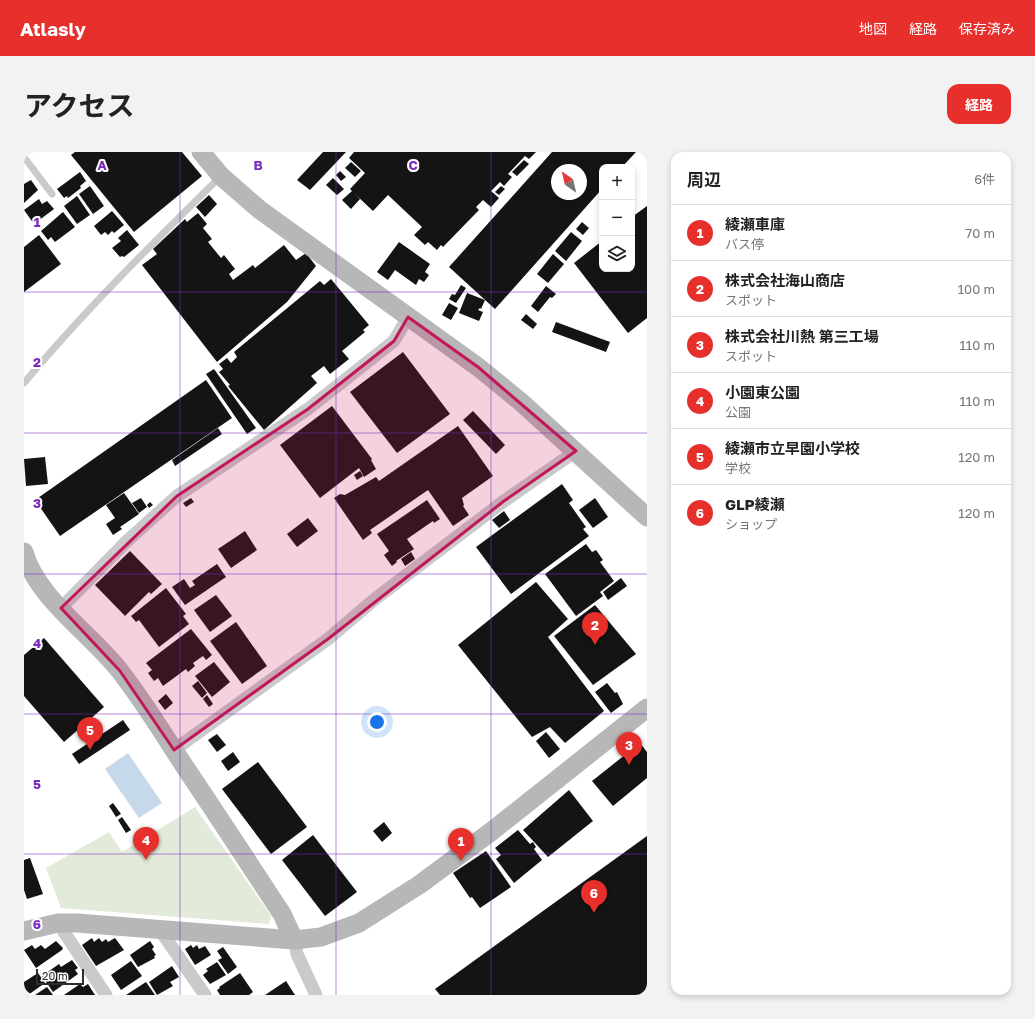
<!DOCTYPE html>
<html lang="ja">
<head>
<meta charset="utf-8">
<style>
  :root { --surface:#fff; --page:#f2f2f2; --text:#222; --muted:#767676; --line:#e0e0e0; --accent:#e72f2c }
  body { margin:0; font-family:"Golos Text","Noto Sans JP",sans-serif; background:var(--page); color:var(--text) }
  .controls { position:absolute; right:12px; top:12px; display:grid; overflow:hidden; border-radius:8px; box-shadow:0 2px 6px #0003 }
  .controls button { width:36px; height:36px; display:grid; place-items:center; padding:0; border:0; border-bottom:1px solid var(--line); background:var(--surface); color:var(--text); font:20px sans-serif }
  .compass { position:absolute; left:527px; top:12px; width:36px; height:36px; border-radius:50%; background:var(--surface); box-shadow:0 2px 6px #0003; rotate:326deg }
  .scale { position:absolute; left:12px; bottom:10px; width:48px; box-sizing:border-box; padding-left:4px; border:2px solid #2d2d2d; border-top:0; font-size:11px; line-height:14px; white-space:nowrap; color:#2d2d2d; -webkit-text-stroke:3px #fff; paint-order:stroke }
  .you { position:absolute; left:353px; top:570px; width:14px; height:14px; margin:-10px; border:3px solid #fff; border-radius:50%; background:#1a73e8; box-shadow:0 0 0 6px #1a73e833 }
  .badge { display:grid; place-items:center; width:26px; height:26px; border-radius:50%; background:var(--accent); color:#fff; font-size:13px; font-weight:700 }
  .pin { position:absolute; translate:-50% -33px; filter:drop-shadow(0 1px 2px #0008) }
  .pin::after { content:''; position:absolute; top:21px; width:14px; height:12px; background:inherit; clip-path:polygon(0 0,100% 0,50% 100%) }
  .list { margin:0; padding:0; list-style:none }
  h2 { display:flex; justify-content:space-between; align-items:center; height:52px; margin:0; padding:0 16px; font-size:17px }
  h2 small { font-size:13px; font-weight:400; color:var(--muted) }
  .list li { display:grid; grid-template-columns:26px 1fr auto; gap:12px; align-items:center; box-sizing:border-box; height:56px; padding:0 16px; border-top:1px solid var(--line) }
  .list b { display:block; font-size:15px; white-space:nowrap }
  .list p { margin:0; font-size:13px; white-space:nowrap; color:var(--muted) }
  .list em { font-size:13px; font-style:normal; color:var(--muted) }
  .icon { flex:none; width:22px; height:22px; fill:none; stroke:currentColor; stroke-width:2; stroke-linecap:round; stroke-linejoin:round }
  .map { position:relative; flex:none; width:623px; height:843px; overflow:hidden; border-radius:12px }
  header { display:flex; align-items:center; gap:24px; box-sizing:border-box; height:56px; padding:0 20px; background:var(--accent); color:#fff }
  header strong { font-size:19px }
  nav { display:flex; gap:22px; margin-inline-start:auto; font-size:14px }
  .intro { display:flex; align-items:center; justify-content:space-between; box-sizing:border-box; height:96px; padding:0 24px }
  h1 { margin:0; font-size:28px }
  .button { padding:10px 18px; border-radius:12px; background:var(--accent); color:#fff; font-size:14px; font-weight:700 }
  main { display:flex; gap:24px; padding:0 24px }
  aside { flex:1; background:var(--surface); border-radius:12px; box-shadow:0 2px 6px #0003 }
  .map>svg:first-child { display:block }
  .green { fill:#e2ebda }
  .water { fill:#c6d9eb }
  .building { fill:#141414; fill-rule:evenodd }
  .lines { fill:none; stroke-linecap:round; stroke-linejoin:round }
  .lane { stroke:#cacaca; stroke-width:7 }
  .street { stroke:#cacaca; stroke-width:13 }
  .secondary { stroke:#b7b7b7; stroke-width:19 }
  .marked { fill:#c2185b; fill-opacity:0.2; stroke:#c2185b; stroke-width:3; stroke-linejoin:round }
  .grid { fill:none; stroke:#7b2cbf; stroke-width:1; stroke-opacity:0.55 }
  .grid-label { font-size:13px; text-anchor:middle; font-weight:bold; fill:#7b2cbf; stroke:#fff; stroke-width:4; stroke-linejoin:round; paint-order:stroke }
</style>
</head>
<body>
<header>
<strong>Atlasly</strong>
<nav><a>地図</a><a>経路</a><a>保存済み</a></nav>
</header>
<div class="intro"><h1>アクセス</h1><a class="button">経路</a></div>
<main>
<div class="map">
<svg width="623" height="843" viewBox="0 0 623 843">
  <rect width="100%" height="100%" fill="#fff"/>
  <!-- green -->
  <polygon class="green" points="171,655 247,764 245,772 37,756 22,716 85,680 98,700"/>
  <!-- water -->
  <polygon class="water" points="104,601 138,651 115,666 81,617"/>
  <!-- building -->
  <g class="building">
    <polygon points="51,0 158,0 178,24 110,80 47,3"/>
    <polygon points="299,0 322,0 286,38 273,28"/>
    <polygon points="330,0 512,0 505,7 501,4 484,22 488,25 480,34 476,30 467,39 475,46 467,55 459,48 452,55 455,58 419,95 417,93 413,98 404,90 401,93 390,83 398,75 364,43 349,59 331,42 336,47 327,57 318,48 328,39 326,37 341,21 325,6"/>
    <path d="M528 0H612L598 15H578V37L471 157 425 115ZM533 18H557V42H533Z"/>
    <polygon points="500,8 505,12 493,24 488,20"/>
    <polygon points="327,10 337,19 331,25 321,16"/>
    <polygon points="316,19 322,25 317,29 312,23"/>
    <polygon points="56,20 62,29 56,34 57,36 44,46 43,44 40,46 33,37"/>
    <polygon points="309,26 320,37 313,43 302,33"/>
    <polygon points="7,28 14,38 0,51 0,32"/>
    <polygon points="66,34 80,54 69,62 55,42"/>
    <polygon points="477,34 481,37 475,43 471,40"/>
    <polygon points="185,43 193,52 181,65 172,55"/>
    <polygon points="53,44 66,63 53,72 40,54"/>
    <polygon points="15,47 18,52 23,49 30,57 10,72 0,58"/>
    <polygon points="623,54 623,166 604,181 550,111 578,89 578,117 608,117 608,65"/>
    <polygon points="88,59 100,73 90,81 88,79 84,83 81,80 77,83 70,74"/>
    <polygon points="39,60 51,75 31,90 27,85 24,88 17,79"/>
    <polygon points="174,61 183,72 179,76 188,87 184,90 197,106 200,103 211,117 205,122 209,128 229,113 231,116 260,93 272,108 282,101 292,114 263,150 193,210 118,113 133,102 129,97 161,67 163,70"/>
    <polygon points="558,70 565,76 559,83 552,77"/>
    <polygon points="103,78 115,93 100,105 98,104 96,105 88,96 97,89 94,86"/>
    <polygon points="547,80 558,89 542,109 531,99"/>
    <polygon points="15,83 37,112 0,140 0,95"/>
    <polygon points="375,90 406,112 401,120 405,123 400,130 395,127 392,133 371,118 364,128 353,120"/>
    <polygon points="529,102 540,112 524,131 513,122"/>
    <polygon points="307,127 345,173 339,178 341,180 318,199 325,207 306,222 300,214 287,224 293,231 240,278 204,234 206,233 195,220 199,217 195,212 203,206 207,211 213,205 210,200 296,129 300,133"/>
    <polygon points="437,133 442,136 432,151 425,147 428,142 431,143"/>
    <polygon points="522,134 532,142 528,146 526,145 514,160 507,154"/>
    <polygon points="443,141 461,148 457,157 456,156 454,158 459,160 455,169 435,161"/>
    <polygon points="425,151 434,156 427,168 418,163"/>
    <polygon points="502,162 513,172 509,177 497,168"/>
    <polygon points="532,170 586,190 582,200 528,180"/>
    <polygon points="379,200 426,262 373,301 326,240"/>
    <polygon points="190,217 232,276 223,282 182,222"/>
    <polygon points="182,228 208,266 36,384 11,348"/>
    <polygon points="308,254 348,307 347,308 352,317 340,325 335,316 296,346 256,293"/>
    <polygon points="449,259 481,293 472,302 439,268"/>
    <polygon points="434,274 469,324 438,346 440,353 439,354 445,363 429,374 404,338 346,378 348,381 339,388 310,346 316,342 321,343 352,325 355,329"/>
    <polygon points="194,276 198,282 151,314 148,308"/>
    <polygon points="21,305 24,332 2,334 0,307"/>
    <polygon points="336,319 339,324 333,328 330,323"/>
    <polygon points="538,332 549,348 545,351 562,375 559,377 565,384 487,442 452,395"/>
    <polygon points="100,341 115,362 96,375 98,377 89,383 82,372 91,366 82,353"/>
    <polygon points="117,346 123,355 115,361 108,351"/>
    <polygon points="167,346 170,350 162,355 159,351"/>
    <polygon points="571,346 584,365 569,376 555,358"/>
    <polygon points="403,348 416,367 410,371 409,369 383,387 390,397 372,409 373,410 368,414 360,403 365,399 353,382"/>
    <polygon points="126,350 129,353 125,356 123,353"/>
    <polygon points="480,359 486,368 475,376 468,368"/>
    <polygon points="284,366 294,379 273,395 263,382"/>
    <polygon points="221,379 233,398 207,416 194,397"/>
    <polygon points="562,392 568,400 572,398 579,408 576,410 590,429 576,440 579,444 552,464 521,422"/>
    <polygon points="106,399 138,432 127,442 125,440 101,464 71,433"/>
    <polygon points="387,400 391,407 381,414 377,407"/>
    <polygon points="193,412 202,425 161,453 148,435 160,427 166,436 171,433 168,429"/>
    <polygon points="597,426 603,434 584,448 579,440"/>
    <polygon points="512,430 544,467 524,485 580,559 541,591 526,575 508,585 434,493"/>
    <polygon points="142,436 162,462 159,464 165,472 135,495 115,468 112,470 107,464"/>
    <polygon points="192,443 208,464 186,480 170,458"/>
    <polygon points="571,453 612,502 569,533 530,484"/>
    <polygon points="212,470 243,514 218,532 186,489"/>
    <polygon points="167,477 188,503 182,508 179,504 169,511 171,514 164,520 162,517 139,534 134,526 130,529 124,521 128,518 122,511"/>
    <polygon points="20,486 80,555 40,590 0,544 0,503"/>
    <polygon points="190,510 206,530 188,545 171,524"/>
    <polygon points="174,529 183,541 178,546 168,534"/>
    <polygon points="583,531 591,541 593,540 599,552 587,561 571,540"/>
    <polygon points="142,542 149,551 141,558 134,549"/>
    <polygon points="183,543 189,552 185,555 179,547"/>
    <polygon points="99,568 106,578 55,612 48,602"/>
    <polygon points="522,580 536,597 525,606 512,589"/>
    <polygon points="193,582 202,593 193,600 184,588"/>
    <polygon points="616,591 623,600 623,626 589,654 568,629"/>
    <polygon points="209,600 216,610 204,619 197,609"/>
    <polygon points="234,610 283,675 247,702 198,637"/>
    <polygon points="545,638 569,669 524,705 499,678"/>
    <polygon points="89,651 97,662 92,665 85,654"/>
    <polygon points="98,665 107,678 102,681 94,668"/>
    <polygon points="360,670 368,681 358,690 349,679"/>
    <polygon points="494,678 506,692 509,690 512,695 510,697 518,708 490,731 472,707 477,703 471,696"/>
    <polygon points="289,683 333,740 301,764 258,708"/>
    <polygon points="623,684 623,843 416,843 411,837"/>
    <polygon points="462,699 487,735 456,756 448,745 446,746 429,721"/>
    <polygon points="6,706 19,742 3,747 0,738 0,708"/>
    <polygon points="68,786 70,790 75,786 78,790 82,787 84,790 91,786 100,798 72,814 58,793"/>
    <polygon points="32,789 39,796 38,798 12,816 0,798 8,793 11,797 17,793 21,797"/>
    <polygon points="126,789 130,795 128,797 132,803 130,804 131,806 114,815 106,803"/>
    <polygon points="167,793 169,796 173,793 175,797 181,794 187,803 171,813 161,797"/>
    <polygon points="199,795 213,815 204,822 194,808 198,806 193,799"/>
    <polygon points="48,808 54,816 51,818 54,822 29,840 18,824 35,812 37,815"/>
    <polygon points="107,809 118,824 97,838 87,823"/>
    <polygon points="193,810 202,823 186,832 179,823 184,819 182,817"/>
    <polygon points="148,814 155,825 146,830 149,834 133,843 125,830"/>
    <polygon points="14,821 21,831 4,843 0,843 0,830"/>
    <polygon points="216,821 229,840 225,843 196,843 193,838 196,836 195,835"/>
    <polygon points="262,829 271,843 241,843"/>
    <polygon points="122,830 131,843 102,843"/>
    <polygon points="56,832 59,835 64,832 71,843 40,843"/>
    <polygon points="23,835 29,843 11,843"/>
  </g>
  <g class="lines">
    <!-- lane -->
    <g class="lane">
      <polyline points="0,5 28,42"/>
      <path d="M0 231C61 158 129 91 197 24"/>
    </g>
    <!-- street -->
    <g class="street">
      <polyline points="37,456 103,389 153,344 284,257 370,189 384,165"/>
      <polyline points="150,598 304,487 351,447 480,349 552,299"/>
      <polyline points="34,771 82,843"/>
      <polyline points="136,778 181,843"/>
      <polyline points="270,788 273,802 292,843"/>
    </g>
    <!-- secondary -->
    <g class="secondary">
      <polyline points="177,0 197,24 236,58 454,215 497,250 623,365"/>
      <path d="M0 400C12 445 67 482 96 519 120 550 140 583 161 615 194 664 226 713 258 762L270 788"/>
      <polyline points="0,779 34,771 53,771 270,788 297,785 335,771 395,733 468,679 623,556"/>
    </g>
  </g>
  <!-- marked area -->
  <path class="marked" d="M384 165 454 215 552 299 480 349 304 487 150 598 96 519 37 456 153 344 284 257 370 189Z"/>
  <!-- grid -->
  <path class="grid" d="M156 0V843M312 0V843M467 0V843M0 140H623M0 281H623M0 422H623M0 562H623M0 702H623"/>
  <g class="grid-label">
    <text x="78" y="18">A</text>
    <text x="234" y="18">B</text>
    <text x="389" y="18">C</text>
    <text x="13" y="75">1</text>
    <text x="13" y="215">2</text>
    <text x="13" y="356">3</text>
    <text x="13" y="496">4</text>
    <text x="13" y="637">5</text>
    <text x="13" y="777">6</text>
  </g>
</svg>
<div class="controls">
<button>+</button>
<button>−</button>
<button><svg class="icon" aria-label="layers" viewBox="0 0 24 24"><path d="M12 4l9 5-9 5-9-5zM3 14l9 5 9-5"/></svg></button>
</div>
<svg class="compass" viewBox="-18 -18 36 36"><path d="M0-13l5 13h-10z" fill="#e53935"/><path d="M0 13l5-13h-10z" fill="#767676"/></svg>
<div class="scale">20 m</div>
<div class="you"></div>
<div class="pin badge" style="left:437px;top:709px">1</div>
<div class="pin badge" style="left:571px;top:493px">2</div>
<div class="pin badge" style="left:605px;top:613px">3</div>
<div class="pin badge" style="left:122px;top:708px">4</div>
<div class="pin badge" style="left:66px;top:598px">5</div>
<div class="pin badge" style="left:570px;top:761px">6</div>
</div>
<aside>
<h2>周辺<small>6件</small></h2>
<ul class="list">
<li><span class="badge">1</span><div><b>綾瀬車庫</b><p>バス停</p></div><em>70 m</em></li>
<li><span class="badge">2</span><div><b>株式会社海山商店</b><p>スポット</p></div><em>100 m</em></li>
<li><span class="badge">3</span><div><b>株式会社川熱 第三工場</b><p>スポット</p></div><em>110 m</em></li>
<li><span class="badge">4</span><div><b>小園東公園</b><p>公園</p></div><em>110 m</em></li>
<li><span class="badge">5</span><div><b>綾瀬市立早園小学校</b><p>学校</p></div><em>120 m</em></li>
<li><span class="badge">6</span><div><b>GLP綾瀬</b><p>ショップ</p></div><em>120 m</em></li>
</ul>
</aside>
</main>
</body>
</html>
